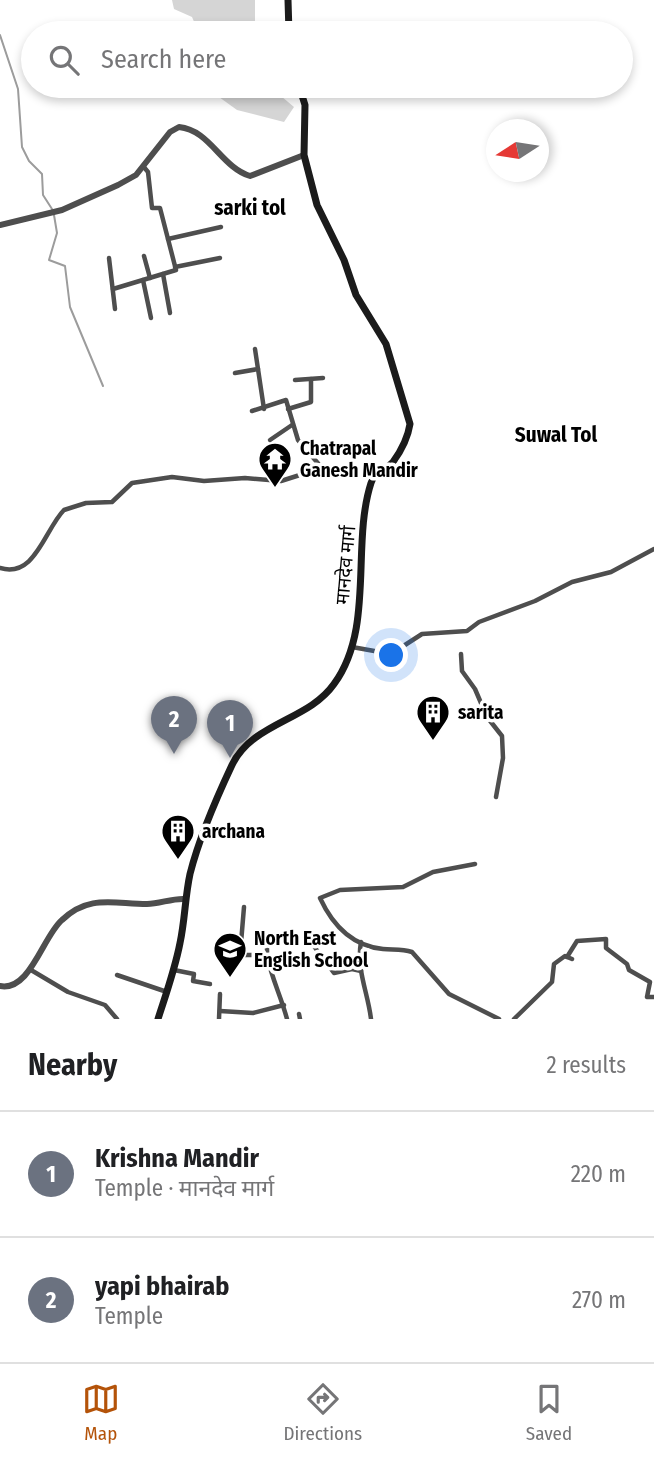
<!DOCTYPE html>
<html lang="en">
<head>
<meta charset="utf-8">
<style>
  :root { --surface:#fff; --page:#f6f6f6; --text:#202124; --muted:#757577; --line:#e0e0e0; --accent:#b45309 }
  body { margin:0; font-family:"Fira Sans Condensed","Noto Sans Devanagari",sans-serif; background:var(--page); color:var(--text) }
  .compass { position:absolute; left:486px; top:119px; width:63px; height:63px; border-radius:50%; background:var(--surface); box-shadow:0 4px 10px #0003; rotate:258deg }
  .you { position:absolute; left:392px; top:656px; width:24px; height:24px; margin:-18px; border:5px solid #fff; border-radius:50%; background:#1a73e8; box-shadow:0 0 0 10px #1a73e833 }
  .badge { display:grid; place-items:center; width:46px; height:46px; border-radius:50%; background:var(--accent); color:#fff; font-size:23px; font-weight:700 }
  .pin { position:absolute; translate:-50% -58px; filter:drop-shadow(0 2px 4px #0008) }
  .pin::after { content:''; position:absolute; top:37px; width:24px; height:21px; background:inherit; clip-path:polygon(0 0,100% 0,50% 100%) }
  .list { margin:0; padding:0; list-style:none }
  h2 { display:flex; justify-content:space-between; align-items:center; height:91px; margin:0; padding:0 28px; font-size:30px }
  h2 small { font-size:23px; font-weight:400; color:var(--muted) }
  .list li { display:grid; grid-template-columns:46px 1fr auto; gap:21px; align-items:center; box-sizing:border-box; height:126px; padding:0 28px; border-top:2px solid var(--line) }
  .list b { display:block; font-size:26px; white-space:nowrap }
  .list p { margin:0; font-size:23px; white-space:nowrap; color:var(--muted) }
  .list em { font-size:23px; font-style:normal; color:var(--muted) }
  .icon { flex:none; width:38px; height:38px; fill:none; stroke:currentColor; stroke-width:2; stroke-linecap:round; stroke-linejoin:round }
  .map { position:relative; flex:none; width:654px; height:1019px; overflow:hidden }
  .search { position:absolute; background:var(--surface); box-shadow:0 4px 10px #0003; left:21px; right:21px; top:21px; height:77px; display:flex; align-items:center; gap:18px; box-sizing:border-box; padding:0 24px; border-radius:38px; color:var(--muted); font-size:26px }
  .sheet { height:343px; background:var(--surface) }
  nav { display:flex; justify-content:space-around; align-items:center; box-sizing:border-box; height:98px; border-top:2px solid var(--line); background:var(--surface); font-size:19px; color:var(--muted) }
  nav a { display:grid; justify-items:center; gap:4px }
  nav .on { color:var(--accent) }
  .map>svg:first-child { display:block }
  .green { fill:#d5d5d5 }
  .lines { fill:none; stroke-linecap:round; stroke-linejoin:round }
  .stream { stroke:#9c9c9c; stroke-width:2 }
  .minor { stroke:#4e4e4e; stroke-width:4.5 }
  .tertiary { stroke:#4e4e4e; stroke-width:6 }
  .secondary { stroke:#1b1b1b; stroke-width:7 }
  .labels { text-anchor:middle; stroke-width:7; stroke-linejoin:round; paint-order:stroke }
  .poi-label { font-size:19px; font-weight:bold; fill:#000; stroke:#fff; text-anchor:start }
  .street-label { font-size:19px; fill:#000; stroke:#fff }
  .neighbourhood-label { font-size:21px; font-weight:bold; fill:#000; stroke:#fff }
</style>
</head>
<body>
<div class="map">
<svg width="654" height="1019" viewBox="0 0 654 1019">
  <rect width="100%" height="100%" fill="#fff"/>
  <!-- green -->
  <g class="green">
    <polygon points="172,0 255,0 255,33 199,33 192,17 174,9"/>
    <polygon points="219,86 269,86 294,107 284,122 237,110 219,97"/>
  </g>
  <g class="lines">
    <!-- stream -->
    <g class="stream">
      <polyline points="0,35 18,89 22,147 29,161 42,174 43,195 52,209"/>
      <polyline points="54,215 57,233 49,260 65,266 70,307 103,386"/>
    </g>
    <!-- minor -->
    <g class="minor">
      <polyline points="168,239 221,227"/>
      <polyline points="144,256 150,278"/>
      <polyline points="109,258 115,309"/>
      <polyline points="175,267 220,258"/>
      <polyline points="163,274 170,313"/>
      <polyline points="143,280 151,318"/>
      <polyline points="113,289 176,270 160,208 152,208 148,172 143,166"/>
      <polyline points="255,349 264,409"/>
      <polyline points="235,373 258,369"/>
      <polyline points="295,380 323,378"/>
      <polyline points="288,409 311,402 311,379"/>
      <polyline points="252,411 286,400 298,440 322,468"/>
      <polyline points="270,440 292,425"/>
      <path d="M0 568C35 579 45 529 64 510L86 503 112 502 132 483 172 477 204 481 245 478 281 481 325 467 379 470"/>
      <polyline points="352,647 391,654 422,634 467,631 479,622 535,601 572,582 611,572 654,549"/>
      <polyline points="461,654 462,671 475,689 487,717 502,736 503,758 496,797"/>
      <path d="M475 864 433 872 403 887 340 890 320 898C332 924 352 946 383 949 393 950 402 949 412 952L449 994 499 1019"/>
      <polyline points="244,907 240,955 267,955 267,943 313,945 334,973 352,969 361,971"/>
      <path d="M361 942C356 969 368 993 371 1019"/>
      <path d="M267 955C271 977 281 996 287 1019"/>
      <polyline points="567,957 577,941 606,939 606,948 627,964 629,970 650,982 647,997 654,997"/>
      <polyline points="31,970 68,992 105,1005 117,1019"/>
      <polyline points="174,970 194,974 193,981 210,984"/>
      <polyline points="117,975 167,992"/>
      <polyline points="220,1011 253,1013 284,1005"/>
      <polyline points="299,1014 300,1019"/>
      <polyline points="219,1019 220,994"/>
      <polyline points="514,1019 552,982 554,964 565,956 572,959"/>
    </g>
    <!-- tertiary -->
    <g class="tertiary">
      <path d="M0 225 62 210 118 185 136 175 170 132 179 127C210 130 221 167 250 176L304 155"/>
      <path d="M0 986C30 992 43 936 62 920 89 894 114 904 147 904 160 904 172 898 185 899"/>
    </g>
    <!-- secondary -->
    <g class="secondary">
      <polyline points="288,0 289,33"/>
      <path d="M158 1019C166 994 175 969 180 943 185 920 185 897 190 874 199 838 216 799 232 765 253 722 308 721 334 684 375 628 351 545 371 483 375 470 385 471 393 462 401 451 408 437 410 424L386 344 356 295 344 260 317 205 304 155 305 105 299 86"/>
    </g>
  </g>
  <!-- icons -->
  <defs>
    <symbol id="temple-pin" viewBox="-11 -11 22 30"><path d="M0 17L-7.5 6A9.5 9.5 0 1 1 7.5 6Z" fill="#000" stroke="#fff"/><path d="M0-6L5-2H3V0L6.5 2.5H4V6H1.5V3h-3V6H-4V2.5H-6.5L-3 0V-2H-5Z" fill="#fff"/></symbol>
    <symbol id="building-pin" viewBox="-11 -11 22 30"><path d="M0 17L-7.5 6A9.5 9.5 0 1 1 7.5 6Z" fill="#000" stroke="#fff"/><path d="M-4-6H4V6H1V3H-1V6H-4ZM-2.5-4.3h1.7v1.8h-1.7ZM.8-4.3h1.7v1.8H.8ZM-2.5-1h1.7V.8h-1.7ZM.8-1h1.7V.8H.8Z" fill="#fff"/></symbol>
    <symbol id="school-pin" viewBox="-11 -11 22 30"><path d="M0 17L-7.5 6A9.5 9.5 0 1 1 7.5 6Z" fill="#000" stroke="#fff"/><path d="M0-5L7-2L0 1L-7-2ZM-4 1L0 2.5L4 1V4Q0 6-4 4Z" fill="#fff"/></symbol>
  </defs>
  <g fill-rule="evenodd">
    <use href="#temple-pin" x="256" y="440" width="38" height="52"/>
    <use href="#building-pin" x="414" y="693" width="38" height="52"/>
    <use href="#building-pin" x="159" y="812" width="38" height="52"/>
    <use href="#school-pin" x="211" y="930" width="38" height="52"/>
  </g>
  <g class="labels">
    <!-- poi labels -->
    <g class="poi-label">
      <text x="300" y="455">Chatrapal<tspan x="300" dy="22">Ganesh Mandir</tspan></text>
      <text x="458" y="719">sarita</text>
      <text x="202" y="838">archana</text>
      <text x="254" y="945">North East<tspan x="254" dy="22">English School</tspan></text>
    </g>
    <!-- street labels -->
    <g class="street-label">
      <text transform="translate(345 565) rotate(-85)" y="7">मानदेव मार्ग</text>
    </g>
    <!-- neighbourhood labels -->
    <g class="neighbourhood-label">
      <text x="250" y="215">sarki tol</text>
      <text x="556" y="442">Suwal Tol</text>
    </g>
  </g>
</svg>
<svg class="compass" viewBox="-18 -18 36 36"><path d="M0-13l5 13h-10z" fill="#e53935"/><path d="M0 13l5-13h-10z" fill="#757577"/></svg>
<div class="you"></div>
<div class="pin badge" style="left:230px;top:758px;background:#6b7280">1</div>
<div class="pin badge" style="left:174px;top:754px;background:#6b7280">2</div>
<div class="search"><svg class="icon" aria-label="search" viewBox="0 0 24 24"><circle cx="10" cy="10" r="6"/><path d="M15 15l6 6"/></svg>Search here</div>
</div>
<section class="sheet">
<h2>Nearby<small>2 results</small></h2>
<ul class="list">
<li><span class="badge" style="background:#6b7280">1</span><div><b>Krishna Mandir</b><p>Temple · मानदेव मार्ग</p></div><em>220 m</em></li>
<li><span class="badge" style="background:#6b7280">2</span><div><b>yapi bhairab</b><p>Temple</p></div><em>270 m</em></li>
</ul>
</section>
<nav>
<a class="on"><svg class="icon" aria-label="map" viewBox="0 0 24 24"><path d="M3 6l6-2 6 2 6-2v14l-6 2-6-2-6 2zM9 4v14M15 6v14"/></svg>Map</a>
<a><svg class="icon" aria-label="directions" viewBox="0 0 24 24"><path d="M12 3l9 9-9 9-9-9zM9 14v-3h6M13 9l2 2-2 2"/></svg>Directions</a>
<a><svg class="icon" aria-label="saved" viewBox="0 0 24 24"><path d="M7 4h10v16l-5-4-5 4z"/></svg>Saved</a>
</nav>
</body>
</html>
